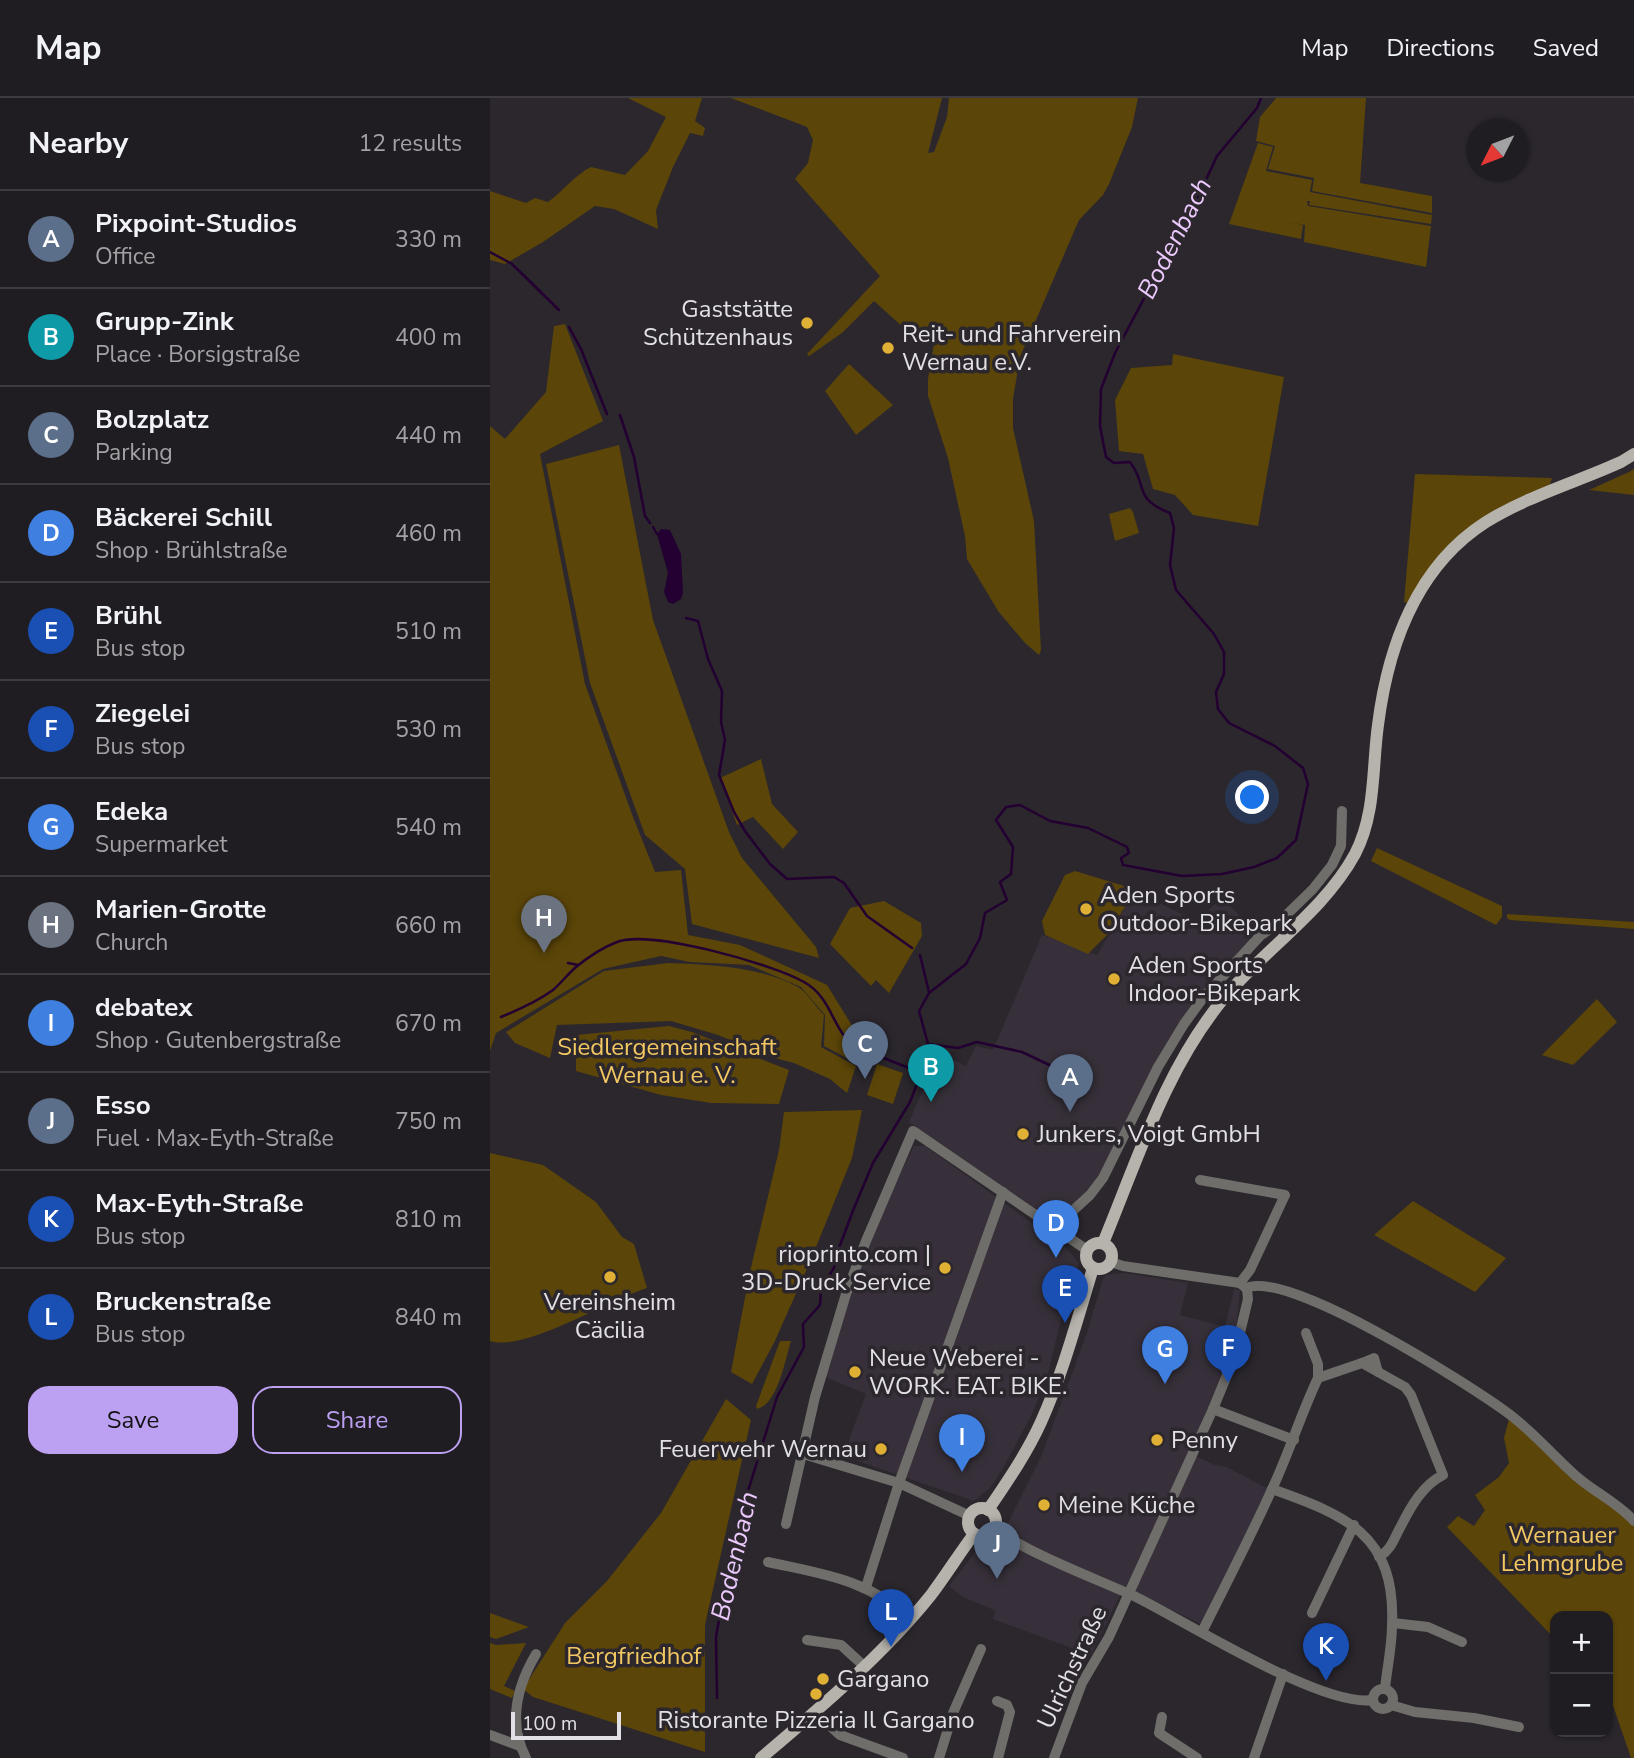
<!DOCTYPE html>
<html lang="en">
<head>
<meta charset="utf-8">
<style>
  :root { --surface:#201d22; --page:#2d2a2f; --text:#f1f3f6; --muted:#a2a2a5; --line:#3d3b40; --accent:#bca0f2 }
  body { margin:0; font-family:"Nunito Sans",sans-serif; background:var(--page); color:var(--text) }
  .controls { position:absolute; right:21px; bottom:21px; display:grid; overflow:hidden; border-radius:14px; box-shadow:0 2px 5px #0004 }
  .controls button { width:63px; height:63px; display:grid; place-items:center; padding:0; border:0; border-bottom:2px solid var(--line); background:var(--surface); color:var(--text); font:35px sans-serif }
  .compass { position:absolute; left:976px; top:21px; width:63px; height:63px; border-radius:50%; background:var(--surface); box-shadow:0 2px 5px #0004; rotate:228deg }
  .scale { position:absolute; left:21px; bottom:18px; width:110px; box-sizing:border-box; padding-left:7px; border:4px solid #e3e0e5; border-top:0; font-size:19px; line-height:24px; white-space:nowrap; color:#e3e0e5; -webkit-text-stroke:5px #2b272d; paint-order:stroke }
  .you { position:absolute; left:763px; top:700px; width:24px; height:24px; margin:-18px; border:5px solid #fff; border-radius:50%; background:#1a73e8; box-shadow:0 0 0 10px #1a73e833 }
  .badge { display:grid; place-items:center; width:46px; height:46px; border-radius:50%; background:var(--accent); color:#fff; font-size:23px; font-weight:700 }
  .pin { position:absolute; translate:-50% -58px; filter:drop-shadow(0 2px 4px #0008) }
  .pin::after { content:''; position:absolute; top:37px; width:24px; height:21px; background:inherit; clip-path:polygon(0 0,100% 0,50% 100%) }
  .list { margin:0; padding:0; list-style:none }
  h2 { display:flex; justify-content:space-between; align-items:center; height:91px; margin:0; padding:0 28px; font-size:30px }
  h2 small { font-size:23px; font-weight:400; color:var(--muted) }
  .list li { display:grid; grid-template-columns:46px 1fr auto; gap:21px; align-items:center; box-sizing:border-box; height:98px; padding:0 28px; border-top:2px solid var(--line) }
  .list b { display:block; font-size:26px; white-space:nowrap }
  .list p { margin:0; font-size:23px; white-space:nowrap; color:var(--muted) }
  .list em { font-size:23px; font-style:normal; color:var(--muted) }
  .actions { display:flex; gap:14px; padding:21px 28px }
  .actions a { flex:1; padding:16px 0; border:2px solid var(--accent); border-radius:21px; text-align:center; font-size:24px; color:var(--accent) }
  .actions .main { background:var(--accent); color:#111 }
  .map { position:relative; flex:none; width:1144px; height:1660px; overflow:hidden }
  header { display:flex; align-items:center; gap:42px; box-sizing:border-box; height:98px; padding:0 35px; background:var(--surface); border-bottom:2px solid var(--line) }
  header strong { font-size:33px }
  nav { display:flex; gap:38px; margin-inline-start:auto; font-size:24px }
  main { display:flex }
  aside { flex:1; background:var(--surface) }
  .map>svg:first-child { display:block }
  .built { fill:#37303a }
  .green { fill:#5b4508 }
  .water { fill:#230031 }
  .lines { fill:none; stroke-linecap:round; stroke-linejoin:round }
  .stream { stroke:#230031; stroke-width:2.5 }
  .minor { stroke:#6f6e6a; stroke-width:10 }
  .major { stroke:#b6b3ac; stroke-width:12 }
  .poi-dot { fill:#e0b034; stroke:#2b272d; stroke-width:2.5 }
  .labels { text-anchor:middle; stroke-width:7; stroke-linejoin:round; paint-order:stroke }
  .poi-label { font-size:24px; fill:#e3e0e5; stroke:#2b272d; text-anchor:start }
  .park-label { font-size:24px; fill:#f3c862; stroke:#2b272d }
  .street-label { font-size:24px; fill:#e3e0e5; stroke:#2b272d }
  .water-label { font-size:26px; font-style:italic; fill:#ebc9fc; stroke:#2b272d }
</style>
</head>
<body>
<header>
<strong>Map</strong>
<nav><a>Map</a><a>Directions</a><a>Saved</a></nav>
</header>
<main>
<aside>
<h2>Nearby<small>12 results</small></h2>
<ul class="list">
<li><span class="badge" style="background:#5c6f8a">A</span><div><b>Pixpoint-Studios</b><p>Office</p></div><em>330 m</em></li>
<li><span class="badge" style="background:#0f9aa8">B</span><div><b>Grupp-Zink</b><p>Place · Borsigstraße</p></div><em>400 m</em></li>
<li><span class="badge" style="background:#5c6f8a">C</span><div><b>Bolzplatz</b><p>Parking</p></div><em>440 m</em></li>
<li><span class="badge" style="background:#3f7fe0">D</span><div><b>Bäckerei Schill</b><p>Shop · Brühlstraße</p></div><em>460 m</em></li>
<li><span class="badge" style="background:#1a4fb4">E</span><div><b>Brühl</b><p>Bus stop</p></div><em>510 m</em></li>
<li><span class="badge" style="background:#1a4fb4">F</span><div><b>Ziegelei</b><p>Bus stop</p></div><em>530 m</em></li>
<li><span class="badge" style="background:#3f7fe0">G</span><div><b>Edeka</b><p>Supermarket</p></div><em>540 m</em></li>
<li><span class="badge" style="background:#6b7280">H</span><div><b>Marien-Grotte</b><p>Church</p></div><em>660 m</em></li>
<li><span class="badge" style="background:#3f7fe0">I</span><div><b>debatex</b><p>Shop · Gutenbergstraße</p></div><em>670 m</em></li>
<li><span class="badge" style="background:#5c6f8a">J</span><div><b>Esso</b><p>Fuel · Max-Eyth-Straße</p></div><em>750 m</em></li>
<li><span class="badge" style="background:#1a4fb4">K</span><div><b>Max-Eyth-Straße</b><p>Bus stop</p></div><em>810 m</em></li>
<li><span class="badge" style="background:#1a4fb4">L</span><div><b>Bruckenstraße</b><p>Bus stop</p></div><em>840 m</em></li>
</ul>
<div class="actions"><a class="main">Save</a><a>Share</a></div>
</aside>
<div class="map">
<svg width="1144" height="1660" viewBox="0 0 1144 1660">
  <rect width="100%" height="100%" fill="#2b272d"/>
  <!-- built -->
  <g class="built">
    <polygon points="645,793 705,823 733,800 768,837 708,904 635,1026 602,1091 581,1111 560,1120 419,1024 449,955 476,968 486,948 503,952 552,837 607,857"/>
    <polygon points="424,1048 435,1048 502,1096 576,1150 589,1165 572,1217 557,1280 541,1318 512,1372 500,1390 484,1403 353,1358 376,1296 335,1279 343,1246 367,1177 400,1097"/>
    <polygon points="634,1175 698,1185 690,1217 735,1229 744,1191 750,1192 746,1232 734,1272 698,1355 725,1367 736,1369 777,1390 713,1527 634,1489 601,1557 503,1521 506,1513 473,1499 459,1488 487,1452 498,1445 504,1446 517,1427 551,1359 597,1235 613,1181 616,1177"/>
  </g>
  <!-- green -->
  <g class="green">
    <path d="M138 0H212L205 23 215 30 213 38 200 35 183 69 166 112 168 131 124 111 105 108 53 144 15 166 0 162V93L36 105 45 100 58 104C73 93 86 76 101 69L135 77 158 53 176 19Z"/>
    <polygon points="241,0 452,0 438,55 444,54 457,19 459,0 648,0 642,29 619,86 613,97 589,122 530,259 523,301 523,330 544,423 551,552 549,557 535,545 508,513 477,461 475,438 458,360 438,298 438,281 447,228 441,225 426,241 384,203 352,235 319,258 317,256 390,178 305,81 318,65 323,42 317,29"/>
    <polygon points="786,0 876,0 870,85 942,98 942,115 822,93 824,80 778,71 785,48 766,43 770,19"/>
    <polygon points="768,45 783,49 776,73 822,82 820,94 942,117 941,126 819,107 820,103 817,103 818,108 941,128 936,169 814,144 815,127 798,124 813,127 811,141 739,126"/>
    <polygon points="75,226 113,323 50,356 95,586 143,719 165,774 191,772 198,837 250,847 337,887 374,947 368,966 334,948 335,917 311,889 259,867 200,864 171,858 113,871 6,935 0,953 0,328 15,341 56,294 64,228"/>
    <polygon points="683,256 794,279 768,428 703,417 685,397 663,391 653,356 629,353 625,302 641,270 682,267"/>
    <polygon points="359,266 403,307 366,337 335,293"/>
    <polygon points="129,347 163,522 239,734 252,760 326,849 329,860 202,826 195,771 155,737 100,585 56,366"/>
    <polygon points="1144,371 1144,397 1099,392 1139,374"/>
    <polygon points="925,376 1062,380 1059,389 995,420 918,505 914,504"/>
    <polygon points="640,410 643,414 649,435 625,443 619,416"/>
    <polygon points="271,661 282,706 308,734 293,751 263,719 247,727 230,680"/>
    <polygon points="887,750 1012,808 1012,819 1006,827 881,763"/>
    <polygon points="585,773 634,788 641,799 619,835 598,856 555,837 552,823 575,777"/>
    <polygon points="394,803 431,825 432,838 399,895 386,882 381,888 340,846 360,810"/>
    <polygon points="1017,816 1144,824 1144,831 1020,822 1017,820"/>
    <path d="M178 865C220 867 270 868 308 889 317 894 326 909 334 917L331 949 366 968 357 995 340 981 304 965 281 959 228 937 181 923 67 927 60 960 25 945 16 934 114 873Z"/>
    <polygon points="1107,901 1127,924 1083,967 1052,957"/>
    <polygon points="179,928 202,934 299,972 289,1006 221,1005 171,997 86,973 86,937"/>
    <polygon points="387,966 413,975 403,1006 377,997"/>
    <polygon points="372,1012 362,1060 320,1164 284,1245 262,1286 241,1274 259,1178 289,1052 294,1014"/>
    <path d="M0 1055 53 1067 106 1104 132 1139 144 1146 157 1190C119 1202 35 1254 0 1243Z"/>
    <polygon points="923,1103 1016,1160 985,1194 884,1137"/>
    <path d="M290 1243H301C295 1262 288 1306 267 1311L266 1308Z"/>
    <polygon points="236,1301 261,1322 215,1527 215,1654 43,1599 33,1591 75,1525 117,1483 171,1415"/>
    <polygon points="1019,1321 1144,1425 1144,1660 1141,1660 1118,1593 1118,1518 1065,1518 1065,1541 957,1429 968,1418 984,1428 995,1412 985,1397 1009,1379 1019,1365 1014,1340"/>
    <polygon points="0,1515 39,1529 6,1541 0,1539"/>
    <polygon points="0,1545 6,1547 36,1545 14,1588 25,1593 22,1600 0,1591"/>
  </g>
  <!-- water -->
  <polygon class="water" points="171,431 180,432 191,456 193,495 191,501 183,506 178,504 174,494 178,475 167,436"/>
  <g class="lines">
    <!-- stream -->
    <g class="stream">
      <polyline points="0,154 22,166 69,212"/>
      <polyline points="79,229 91,251 117,316"/>
      <polyline points="130,317 144,359 155,418 160,425"/>
      <polyline points="163,429 167,436"/>
      <polyline points="196,520 208,523 218,561 232,593 231,624 235,642 229,677 244,714 255,733 280,766 297,781 344,779 354,785 377,818 422,850"/>
      <polyline points="430,857 439,894"/>
      <polyline points="78,865 88,867"/>
      <path d="M11 919C28 912 48 903 63 892 71 885 78 876 86 869 97 860 114 849 127 844 159 831 283 866 314 884 345 901 342 939 371 951"/>
      <polyline points="438,946 468,950 487,944 532,954 589,981"/>
      <polyline points="381,955 424,972"/>
      <path d="M227 1600 226 1539 234 1493 240 1483 251 1446 258 1393 287 1299 314 1249 313 1226 330 1207 331 1191 344 1170 346 1158 364 1110 383 1065 420 1004 427 986 425 973 438 946 429 913 439 895 476 866 490 840 495 815 517 802 510 784 521 776 523 749 506 722 516 709 530 707 560 723 598 730 637 749 639 755 631 760 633 767 692 778 732 776 764 769 787 760 806 742 818 686 813 670 785 648 739 625 728 611 726 594 734 576V554L724 536 686 492 680 467 684 430 680 415C642 400 659 389 640 364L624 365 616 359 610 328 611 291 625 255 708 99 727 58 767 10 771 0"/>
    </g>
    <!-- minor -->
    <g class="minor">
      <polyline points="710,1082 795,1097 760,1172 750,1185"/>
      <polyline points="564,1130 600,1097 613,1080 668,969 694,926 713,900 770,838 786,827 823,791 842,767 851,748 852,713"/>
      <polyline points="621,1164 633,1168 750,1185"/>
      <path d="M756 1190C798 1171 976 1285 1015 1313 1041 1331 1062 1357 1086 1378 1104 1394 1128 1405 1144 1423"/>
      <polyline points="816,1235 828,1266 828,1280"/>
      <polyline points="872,1265 884,1260 888,1274"/>
      <polyline points="723,1311 804,1342"/>
      <polyline points="313,1356 409,1385 480,1418"/>
      <path d="M782 1391C855 1417 906 1436 902 1527 902 1548 897 1570 895 1591"/>
      <polyline points="296,1426 325,1299 356,1196 376,1143 423,1033 597,1152"/>
      <path d="M504 1431C547 1459 597 1477 644 1498 695 1523 832 1610 883 1602"/>
      <path d="M278 1464C331 1476 379 1481 419 1521"/>
      <polyline points="376,1489 409,1385 513,1094"/>
      <polyline points="822,1515 864,1427"/>
      <polyline points="903,1525 938,1529 972,1544"/>
      <path d="M712 1534C736 1486 761 1438 783 1389 800 1352 811 1316 828 1280L872 1265 915 1289 921 1297 953 1377C933 1387 921 1408 911 1428 904 1440 902 1451 889 1459"/>
      <polyline points="317,1542 351,1547 374,1568"/>
      <circle cx="893" cy="1601" r="10"/>
      <polyline points="507,1603 517,1607 520,1614 508,1660"/>
      <polyline points="901,1607 925,1614 984,1620 1029,1629"/>
      <polyline points="325,1614 350,1637 413,1660"/>
      <polyline points="672,1619 669,1635 707,1660"/>
      <polyline points="0,1637 30,1648"/>
      <path d="M36 1660C18 1625 27 1588 46 1556"/>
      <polyline points="449,1660 463,1615 491,1551"/>
      <polyline points="564,1660 592,1585 619,1539 723,1311 744,1260 758,1201 757,1191 750,1185"/>
      <polyline points="764,1660 793,1576"/>
    </g>
    <!-- major -->
    <g class="major">
      <circle cx="609" cy="1158" r="13"/>
      <path d="M613 1145C648 1061 675 971 734 900 775 851 834 813 865 756 886 716 882 670 888 627 898 548 927 468 996 424 1038 398 1087 384 1131 364L1144 356"/>
      <circle cx="492" cy="1424" r="14"/>
      <path d="M498 1412C517 1384 537 1355 551 1324 573 1275 587 1222 603 1170"/>
      <path d="M271 1660C330 1610 392 1558 441 1497 456 1477 469 1456 484 1436"/>
    </g>
  </g>
  <!-- markers -->
  <g class="poi-dot">
    <circle cx="317" cy="225" r="7"/>
    <circle cx="398" cy="250" r="7"/>
    <circle cx="596" cy="811" r="7"/>
    <circle cx="624" cy="881" r="7"/>
    <circle cx="533" cy="1036" r="7"/>
    <circle cx="455" cy="1170" r="7"/>
    <circle cx="120" cy="1179" r="7"/>
    <circle cx="365" cy="1274" r="7"/>
    <circle cx="667" cy="1342" r="7"/>
    <circle cx="391" cy="1351" r="7"/>
    <circle cx="554" cy="1407" r="7"/>
    <circle cx="333" cy="1581" r="7"/>
    <circle cx="326" cy="1596" r="7"/>
  </g>
  <g class="labels">
    <!-- poi labels -->
    <g class="poi-label">
      <text x="303" y="219" text-anchor="end">Gaststätte<tspan x="303" dy="28">Schützenhaus</tspan></text>
      <text x="412" y="244">Reit- und Fahrverein<tspan x="412" dy="28">Wernau e.V.</tspan></text>
      <text x="610" y="805">Aden Sports<tspan x="610" dy="28">Outdoor-Bikepark</tspan></text>
      <text x="638" y="875">Aden Sports<tspan x="638" dy="28">Indoor-Bikepark</tspan></text>
      <text x="547" y="1044">Junkers, Voigt GmbH</text>
      <text x="441" y="1164" text-anchor="end">rioprinto.com |<tspan x="441" dy="28">3D-Druck Service</tspan></text>
      <text x="120" y="1212" text-anchor="middle">Vereinsheim<tspan x="120" dy="28">Cäcilia</tspan></text>
      <text x="379" y="1268">Neue Weberei -<tspan x="379" dy="28">WORK. EAT. BIKE.</tspan></text>
      <text x="681" y="1350">Penny</text>
      <text x="377" y="1359" text-anchor="end">Feuerwehr Wernau</text>
      <text x="568" y="1415">Meine Küche</text>
      <text x="347" y="1589">Gargano</text>
      <text x="326" y="1630" text-anchor="middle">Ristorante Pizzeria Il Gargano</text>
    </g>
    <!-- park labels -->
    <g class="park-label">
      <text x="177" y="957">Siedlergemeinschaft<tspan x="177" dy="28">Wernau e. V.</tspan></text>
      <text x="1072" y="1445">Wernauer<tspan x="1072" dy="28">Lehmgrube</tspan></text>
      <text x="144" y="1566">Bergfriedhof</text>
    </g>
    <!-- street labels -->
    <g class="street-label">
      <text transform="translate(582 1569) rotate(-65)" y="8">Ulrichstraße</text>
    </g>
    <!-- water labels -->
    <g class="water-label">
      <text transform="translate(684 140) rotate(-63)" y="9">Bodenbach</text>
      <text transform="translate(244 1458) rotate(-77)" y="9">Bodenbach</text>
    </g>
  </g>
</svg>
<div class="controls">
<button>+</button>
<button>−</button>
</div>
<svg class="compass" viewBox="-18 -18 36 36"><path d="M0-13l5 13h-10z" fill="#e53935"/><path d="M0 13l5-13h-10z" fill="#a2a2a5"/></svg>
<div class="scale">100 m</div>
<div class="you"></div>
<div class="pin badge" style="left:580px;top:1014px;background:#5c6f8a">A</div>
<div class="pin badge" style="left:441px;top:1004px;background:#0f9aa8">B</div>
<div class="pin badge" style="left:375px;top:981px;background:#5c6f8a">C</div>
<div class="pin badge" style="left:566px;top:1160px;background:#3f7fe0">D</div>
<div class="pin badge" style="left:575px;top:1225px;background:#1a4fb4">E</div>
<div class="pin badge" style="left:738px;top:1285px;background:#1a4fb4">F</div>
<div class="pin badge" style="left:675px;top:1286px;background:#3f7fe0">G</div>
<div class="pin badge" style="left:54px;top:855px;background:#6b7280">H</div>
<div class="pin badge" style="left:472px;top:1374px;background:#3f7fe0">I</div>
<div class="pin badge" style="left:507px;top:1481px;background:#5c6f8a">J</div>
<div class="pin badge" style="left:836px;top:1583px;background:#1a4fb4">K</div>
<div class="pin badge" style="left:401px;top:1549px;background:#1a4fb4">L</div>
</div>
</main>
</body>
</html>
